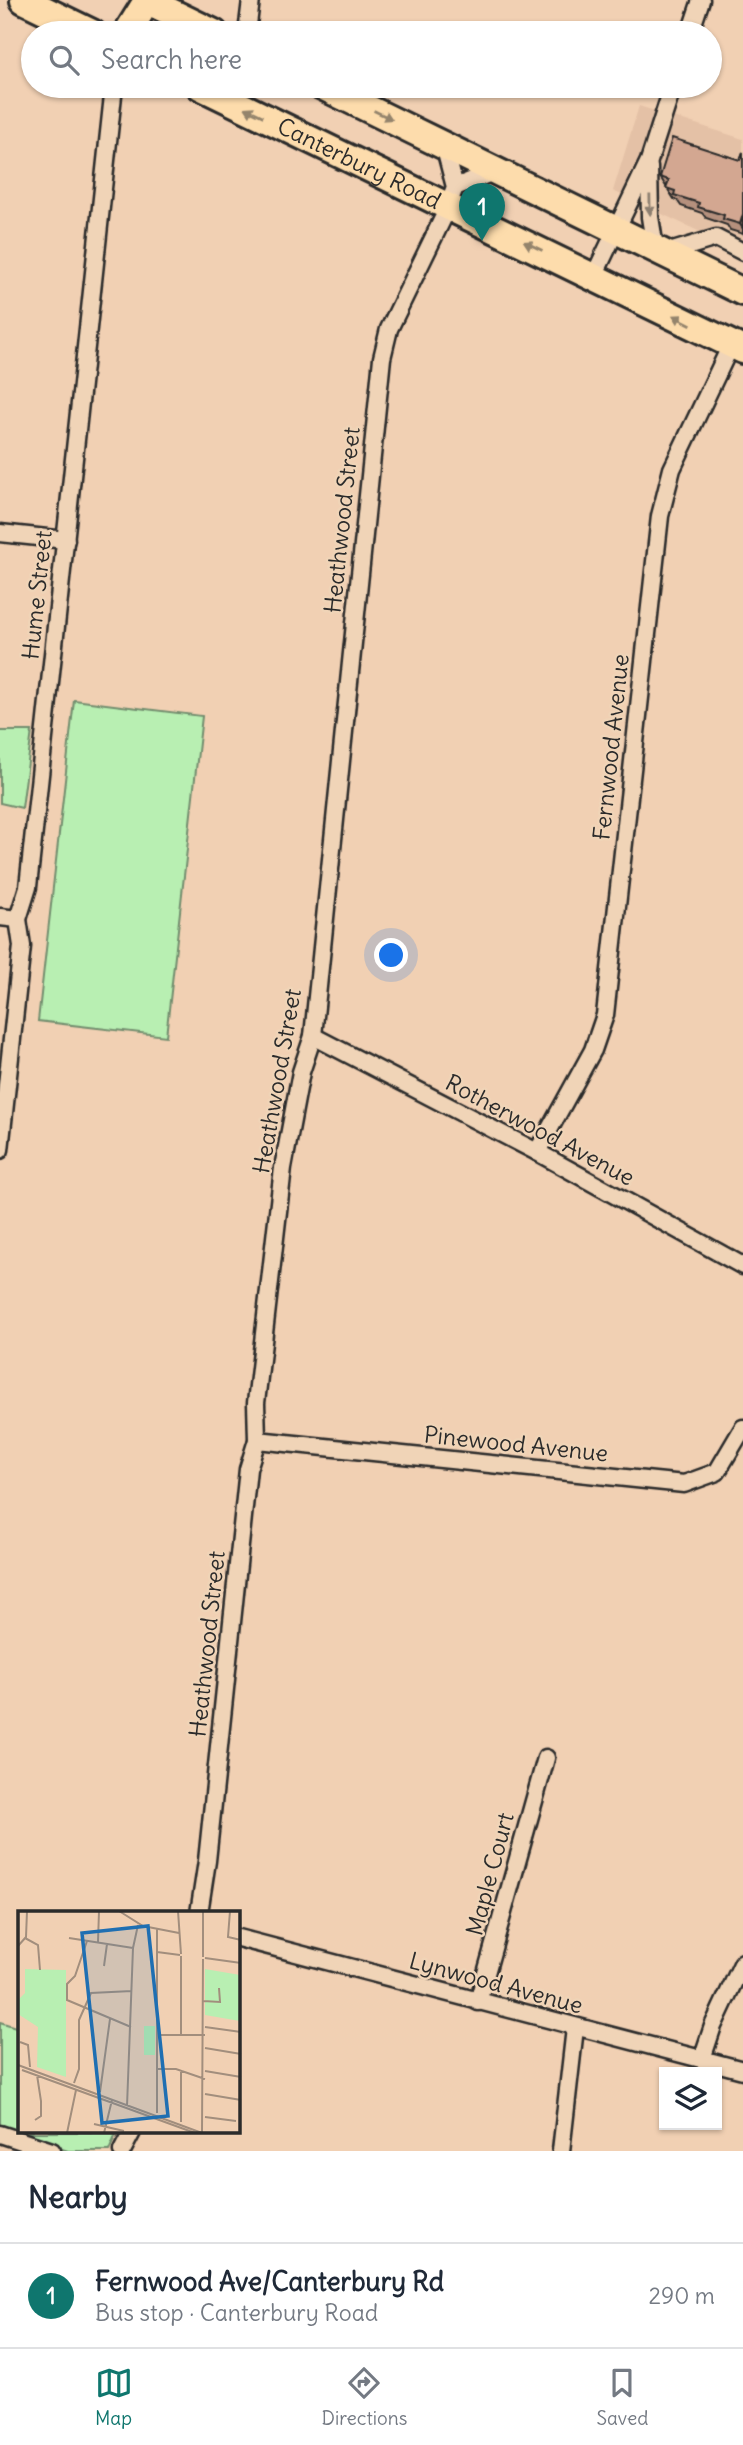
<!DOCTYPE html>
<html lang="en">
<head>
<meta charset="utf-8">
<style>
  :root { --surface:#fff; --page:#f2f2f3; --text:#1f2937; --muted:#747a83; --line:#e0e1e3; --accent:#0f766e }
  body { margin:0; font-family:Delius,sans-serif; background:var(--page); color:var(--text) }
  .controls { position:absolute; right:21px; bottom:21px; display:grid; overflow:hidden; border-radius:0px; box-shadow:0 2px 5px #0004 }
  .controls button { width:63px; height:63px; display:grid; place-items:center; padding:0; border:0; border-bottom:2px solid var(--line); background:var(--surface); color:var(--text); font:35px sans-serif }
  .you { position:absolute; left:392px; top:956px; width:24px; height:24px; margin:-18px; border:5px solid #fff; border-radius:50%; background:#1a73e8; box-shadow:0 0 0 10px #1a73e833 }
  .badge { display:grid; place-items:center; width:46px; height:46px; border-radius:50%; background:var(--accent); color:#fff; font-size:23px; font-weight:700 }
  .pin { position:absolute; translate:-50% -58px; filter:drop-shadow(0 2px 4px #0008) }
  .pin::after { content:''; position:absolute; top:37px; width:24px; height:21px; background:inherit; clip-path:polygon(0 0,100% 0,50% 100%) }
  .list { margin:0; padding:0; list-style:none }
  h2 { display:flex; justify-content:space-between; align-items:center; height:91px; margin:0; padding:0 28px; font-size:30px }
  h2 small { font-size:23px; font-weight:400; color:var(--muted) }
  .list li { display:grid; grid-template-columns:46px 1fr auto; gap:21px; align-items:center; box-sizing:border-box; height:105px; padding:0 28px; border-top:2px solid var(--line) }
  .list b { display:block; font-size:26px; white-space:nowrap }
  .list p { margin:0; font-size:23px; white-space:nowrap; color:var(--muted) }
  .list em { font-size:23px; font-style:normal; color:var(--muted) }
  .icon { flex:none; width:38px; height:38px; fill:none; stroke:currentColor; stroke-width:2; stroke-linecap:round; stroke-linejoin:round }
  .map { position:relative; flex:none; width:743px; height:2151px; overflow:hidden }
  .search { position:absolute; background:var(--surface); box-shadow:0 2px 5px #0004; left:21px; right:21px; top:21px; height:77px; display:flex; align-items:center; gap:18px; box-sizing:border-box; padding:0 24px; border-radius:38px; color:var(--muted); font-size:26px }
  .sheet { height:196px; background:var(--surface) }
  nav { display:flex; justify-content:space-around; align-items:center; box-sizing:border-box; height:98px; border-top:2px solid var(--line); background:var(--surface); font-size:19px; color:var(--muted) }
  nav a { display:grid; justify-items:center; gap:4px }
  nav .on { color:var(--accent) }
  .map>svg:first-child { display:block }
  .built { fill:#e4c1a6 }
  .green { fill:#b8efb2; stroke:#728d6e; stroke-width:2 }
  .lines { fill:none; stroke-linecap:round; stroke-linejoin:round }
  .minor-casing { stroke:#2b2b2b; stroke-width:21 }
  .primary-casing { stroke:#2b2b2b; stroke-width:32 }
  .minor { stroke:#f0d4b7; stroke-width:16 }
  .primary { stroke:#fddcac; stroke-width:26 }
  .wall { fill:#b5907d; stroke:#2b2b2b; stroke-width:2 }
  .shaded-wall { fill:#947566; stroke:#2b2b2b; stroke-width:2 }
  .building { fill:#d3a791; stroke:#2b2b2b; stroke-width:2 }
  .oneway { fill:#94846c }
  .oneway2 { fill:#8e8071 }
  .labels { text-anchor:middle; stroke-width:5; stroke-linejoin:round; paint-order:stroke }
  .street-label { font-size:23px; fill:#2b2b2b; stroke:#f0d4b7 }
  .inset-road { fill:none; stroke:#a28e7d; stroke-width:2 }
  .view { fill:#1f6fb2; fill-opacity:0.15; stroke:#1f6fb2; stroke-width:3.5 }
  .inset-edge { fill:none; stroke:#2b2b2b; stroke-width:3.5 }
</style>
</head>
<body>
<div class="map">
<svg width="743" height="2151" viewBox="0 0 743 2151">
  <rect width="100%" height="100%" fill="#f1d0b3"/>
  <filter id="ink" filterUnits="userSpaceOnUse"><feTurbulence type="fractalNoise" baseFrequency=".0143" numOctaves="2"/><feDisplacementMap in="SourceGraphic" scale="14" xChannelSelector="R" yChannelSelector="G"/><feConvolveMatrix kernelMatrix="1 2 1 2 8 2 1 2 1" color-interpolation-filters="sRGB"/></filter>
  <g filter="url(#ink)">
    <!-- built -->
    <polygon class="built" points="639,106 743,139 743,252 613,191"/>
    <!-- green -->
    <g class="green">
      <polygon points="74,700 202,716 166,1036 38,1021"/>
      <polygon points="0,731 32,731 22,808 0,803"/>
      <polygon points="0,2022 19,2028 19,2132 117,2132 109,2151 68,2151 0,2128"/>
    </g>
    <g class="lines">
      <defs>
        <g id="minor">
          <polyline points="247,33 251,0"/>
          <polyline points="690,33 701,0"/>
          <polyline points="649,167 650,217 655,248"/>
          <polyline points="455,187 496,171"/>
          <polyline points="666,253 716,238 743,252"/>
          <polyline points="594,276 649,161 673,86"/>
          <polyline points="0,533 66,540"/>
          <polyline points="0,917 18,919"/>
          <polyline points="313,1036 537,1152 743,1266"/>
          <polyline points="0,1150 22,946 18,919 28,887 114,86"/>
          <polyline points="537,1152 593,1050 605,1015 660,516 672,469 731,345"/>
          <polyline points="257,1440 684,1484 717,1472 743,1428"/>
          <polyline points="199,1913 207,1861 248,1469 257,1440 256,1403 283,1168 301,1072 313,1036 382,358 389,329 443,218 455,187 444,145"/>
          <polyline points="238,1938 743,2070"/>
          <polyline points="478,2002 546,1758"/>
          <polyline points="702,2059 713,2026 743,1962"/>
          <polyline points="0,2134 52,2151"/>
          <polyline points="122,2151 132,2132"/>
          <polyline points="561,2151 575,2028"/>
        </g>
        <g id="primary">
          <polyline points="24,0 92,33"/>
          <polyline points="146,0 214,33"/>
          <polyline points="127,33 147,1"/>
          <path id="s1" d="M200 86 743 350"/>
          <polyline points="322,86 743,292"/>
        </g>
      </defs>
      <!-- minor casing -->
      <use href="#minor" class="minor-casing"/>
      <!-- primary casing -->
      <use href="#primary" class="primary-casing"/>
      <!-- minor -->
      <use href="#minor" class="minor"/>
      <!-- primary -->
      <use href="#primary" class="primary"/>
    </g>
    <!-- wall -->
    <polygon class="wall" points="743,152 743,234 730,230 727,225 706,218 702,213 681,206 677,200 674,199 660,177 740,160"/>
    <!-- shaded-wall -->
    <polygon class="shaded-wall" points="743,214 743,229 740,224"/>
    <!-- building -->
    <polygon class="building" points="672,138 740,160 743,152 743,214 740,224 723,219 724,215 698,207 699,203 674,195 675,191 666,188 669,180 660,177"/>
    <!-- one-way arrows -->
    <defs><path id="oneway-solid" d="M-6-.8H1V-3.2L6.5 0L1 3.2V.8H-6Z" transform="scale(1.75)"/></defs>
    <g class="oneway">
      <use href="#oneway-solid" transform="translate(254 112) rotate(-154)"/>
      <use href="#oneway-solid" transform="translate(383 115) rotate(26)"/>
      <use href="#oneway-solid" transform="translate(533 246) rotate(-154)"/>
      <use href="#oneway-solid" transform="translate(682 320) rotate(-153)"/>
    </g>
    <use class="oneway2" href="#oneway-solid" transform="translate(650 205) rotate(89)"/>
  </g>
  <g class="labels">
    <!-- street labels -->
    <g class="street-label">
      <text dy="8" stroke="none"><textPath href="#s1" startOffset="177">Canterbury Road</textPath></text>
      <text transform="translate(342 520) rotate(-84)" y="8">Heathwood Street</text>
      <text transform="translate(37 595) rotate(-84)" y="8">Hume Street</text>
      <text transform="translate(611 747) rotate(-84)" y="8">Fernwood Avenue</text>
      <text transform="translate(277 1081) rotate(-80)" y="8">Heathwood Street</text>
      <text transform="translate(540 1130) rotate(28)" y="8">Rotherwood Avenue</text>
      <text transform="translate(516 1444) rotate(6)" y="8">Pinewood Avenue</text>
      <text transform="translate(207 1644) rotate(-84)" y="8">Heathwood Street</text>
      <text transform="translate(490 1874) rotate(-75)" y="8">Maple Court</text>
      <text transform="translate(496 1983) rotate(15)" y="8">Lynwood Avenue</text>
    </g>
  </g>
  <!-- overview -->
  <g transform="translate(18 1911)">
    <rect width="222" height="222" fill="#f1d0b3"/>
    <path d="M7 58 48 59V166L19 156 20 116 0 103V89L7 82ZM187 58 222 64V110L187 104ZM126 115H137V144H126Z" fill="#b8efb2"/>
    <path class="inset-road" d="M101 0 125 15 161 22M160 0 163 43M185 0V46M212 0 210 26 223 29M139 18V202M7 27 20 34 22 59M51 27 115 37M69 30 57 65 49 73V89L113 116M80 31 81 0M0 35 8 26 9 0M139 41 162 44M187 47 223 52M86 55 89 33M185 90 202 91 201 77M187 116 223 121M140 124H187M163 124V45M2 131 10 134 12 156M187 137 223 143M0 154 184 222M139 158H158L187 168M4 159 177 222M163 159V211M187 160 223 166M56 172 61 158V109L73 82 114 80M82 181 92 108M187 183 223 189M109 195 115 37 120 14M187 206 218 210M17 209 23 205V190L19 164M76 213 106 220M49 222 58 179M86 222 94 189M184 222 185 48"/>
    <path class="view" d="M130 15 150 205 84 212 64 22Z"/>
    <rect width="222" height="222" class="inset-edge"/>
  </g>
</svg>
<div class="controls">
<button><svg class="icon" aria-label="layers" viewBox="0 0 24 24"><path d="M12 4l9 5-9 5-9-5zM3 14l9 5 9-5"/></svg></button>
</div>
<div class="you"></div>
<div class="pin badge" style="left:482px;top:241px">1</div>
<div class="search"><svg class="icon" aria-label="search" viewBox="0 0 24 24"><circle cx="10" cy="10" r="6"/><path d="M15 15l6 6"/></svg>Search here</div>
</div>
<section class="sheet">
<h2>Nearby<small></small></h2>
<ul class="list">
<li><span class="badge">1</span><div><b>Fernwood Ave/Canterbury Rd</b><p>Bus stop · Canterbury Road</p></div><em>290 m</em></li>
</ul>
</section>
<nav>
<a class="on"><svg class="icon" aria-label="map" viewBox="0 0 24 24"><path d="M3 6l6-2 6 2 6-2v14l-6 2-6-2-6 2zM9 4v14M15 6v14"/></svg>Map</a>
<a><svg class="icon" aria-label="directions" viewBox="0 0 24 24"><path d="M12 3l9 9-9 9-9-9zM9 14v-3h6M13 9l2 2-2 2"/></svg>Directions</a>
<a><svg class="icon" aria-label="saved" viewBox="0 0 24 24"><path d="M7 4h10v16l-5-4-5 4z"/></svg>Saved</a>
</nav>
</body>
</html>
